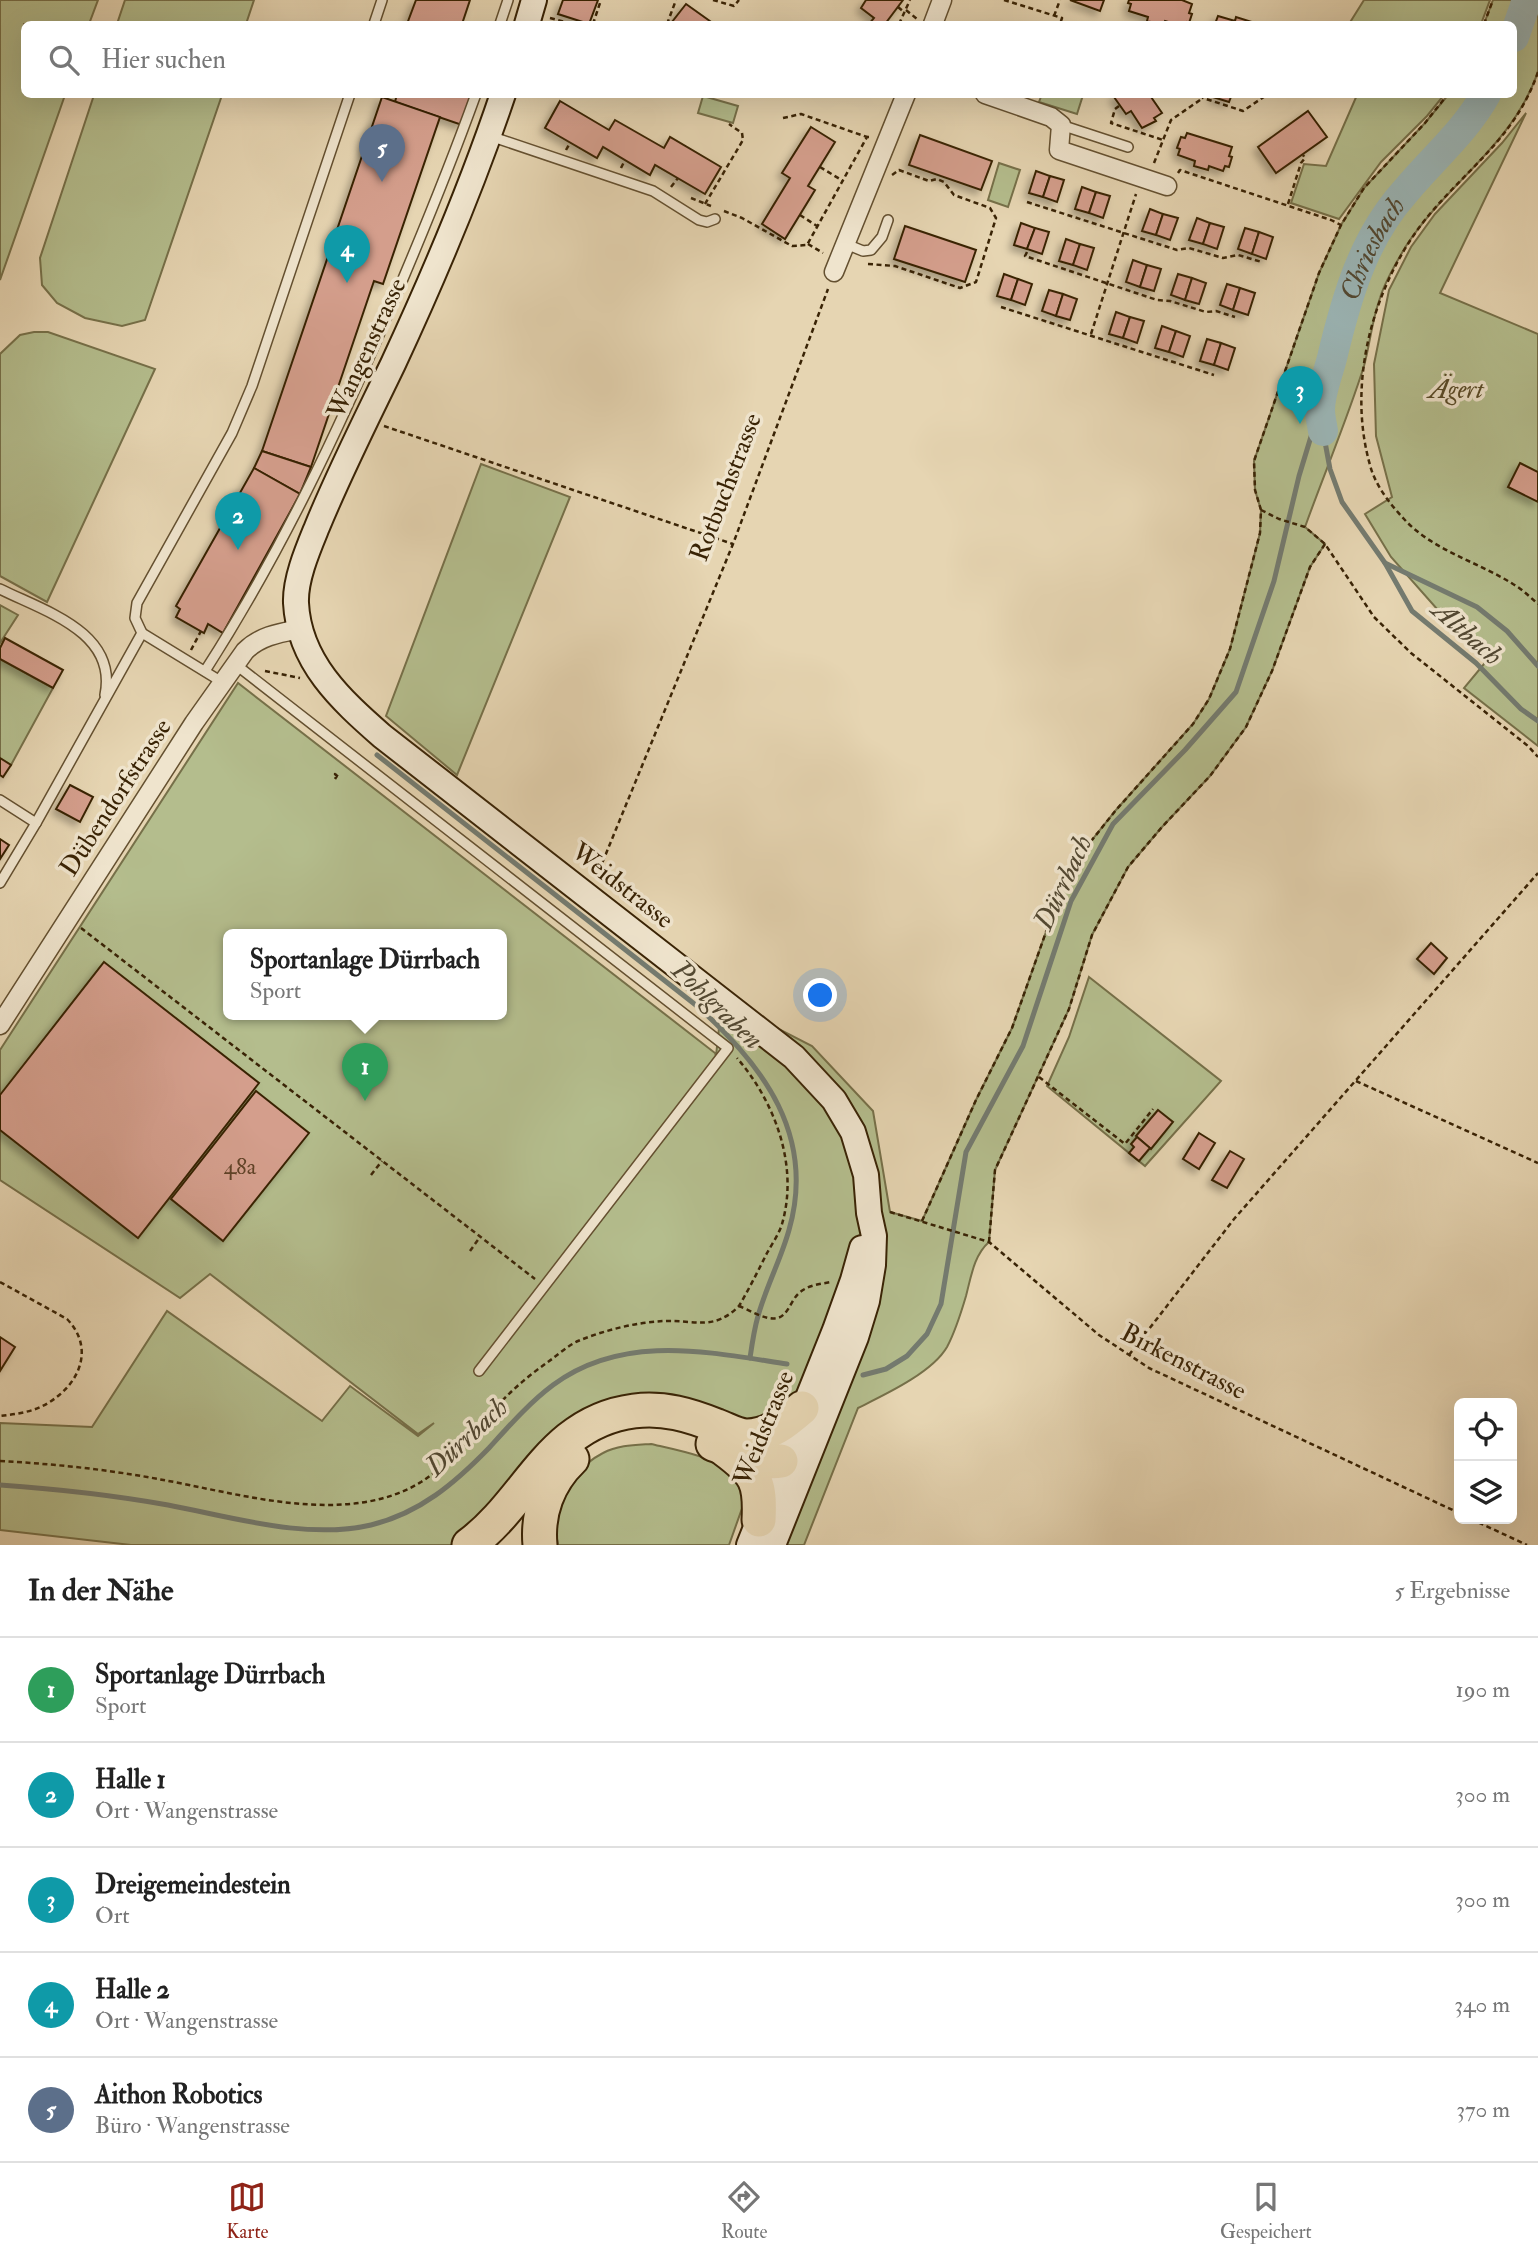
<!DOCTYPE html>
<html lang="de">
<head>
<meta charset="utf-8">
<style>
  :root { --surface:#fff; --page:#f6f6f6; --text:#222; --muted:#767676; --line:#e0e0e0; --accent:#8f2418 }
  body { margin:0; font-family:"IM FELL Double Pica",serif; background:var(--page); color:var(--text) }
  .controls { position:absolute; right:21px; bottom:21px; display:grid; overflow:hidden; border-radius:10px; box-shadow:0 7px 28px #0002 }
  .controls button { width:63px; height:63px; display:grid; place-items:center; padding:0; border:0; border-bottom:2px solid var(--line); background:var(--surface); color:var(--text); font:35px sans-serif }
  .you { position:absolute; left:821px; top:996px; width:24px; height:24px; margin:-18px; border:5px solid #fff; border-radius:50%; background:#1a73e8; box-shadow:0 0 0 10px #1a73e833 }
  .badge { display:grid; place-items:center; width:46px; height:46px; border-radius:50%; background:var(--accent); color:#fff; font-size:23px; font-weight:700 }
  .pin { position:absolute; translate:-50% -58px; filter:drop-shadow(0 2px 4px #0008) }
  .pin::after { content:''; position:absolute; top:37px; width:24px; height:21px; background:inherit; clip-path:polygon(0 0,100% 0,50% 100%) }
  .popup { position:absolute; left:223px; top:929px; width:284px; height:91px; box-sizing:border-box; display:grid; place-content:center; border-radius:10px; background:var(--surface); filter:drop-shadow(0 2px 5px #0005); font-size:23px; white-space:nowrap; color:var(--muted) }
  .popup b { font-size:26px; color:var(--text) }
  .popup::after { content:''; position:absolute; left:50%; top:100%; margin-left:-14px; border:14px solid transparent; border-top-color:var(--surface) }
  .list { margin:0; padding:0; list-style:none }
  h2 { display:flex; justify-content:space-between; align-items:center; height:91px; margin:0; padding:0 28px; font-size:30px }
  h2 small { font-size:23px; font-weight:400; color:var(--muted) }
  .list li { display:grid; grid-template-columns:46px 1fr auto; gap:21px; align-items:center; box-sizing:border-box; height:105px; padding:0 28px; border-top:2px solid var(--line) }
  .list b { display:block; font-size:26px; white-space:nowrap }
  .list p { margin:0; font-size:23px; white-space:nowrap; color:var(--muted) }
  .list em { font-size:23px; font-style:normal; color:var(--muted) }
  .icon { flex:none; width:38px; height:38px; fill:none; stroke:currentColor; stroke-width:2; stroke-linecap:round; stroke-linejoin:round }
  .map { position:relative; flex:none; width:1538px; height:1545px; overflow:hidden }
  .search { position:absolute; background:var(--surface); box-shadow:0 7px 28px #0002; left:21px; right:21px; top:21px; height:77px; display:flex; align-items:center; gap:18px; box-sizing:border-box; padding:0 24px; border-radius:10px; color:var(--muted); font-size:26px }
  .sheet { height:616px; background:var(--surface) }
  nav { display:flex; justify-content:space-around; align-items:center; box-sizing:border-box; height:98px; border-top:2px solid var(--line); background:var(--surface); font-size:19px; color:var(--muted) }
  nav a { display:grid; justify-items:center; gap:4px }
  nav .on { color:var(--accent) }
  .map>svg:first-child { display:block }
  .green { fill:#b4bd8d; stroke:#767049; stroke-width:2; fill-rule:evenodd }
  .lines { fill:none; stroke-linecap:round; stroke-linejoin:round }
  .stream { stroke:#747b70; stroke-width:5 }
  .river { stroke:#9bb6b7; stroke-width:30 }
  .building { fill:#d49e8c; stroke:#392305; stroke-width:2; filter:url(#shadow) }
  .service-casing { stroke:#645030; stroke-width:12 }
  .minor-casing { stroke:#645030; stroke-width:21 }
  .secondary-casing { stroke:#392305; stroke-width:28 }
  .motorway-casing { stroke:#392305; stroke-width:37 }
  .path { stroke:#392305; stroke-width:2.5; stroke-dasharray:5 3.5; stroke-linecap:butt }
  .service { stroke:#efe4cd; stroke-width:9 }
  .minor { stroke:#efe4cd; stroke-width:18 }
  .secondary { stroke:#efe4cd; stroke-width:24 }
  .motorway { stroke:#e6d5b2; stroke-width:33 }
  .labels { text-anchor:middle; stroke-width:7; stroke-linejoin:round; paint-order:stroke }
  .number-label { font-size:23px; fill:#604227 }
  .street-label { font-size:26px; fill:#392305; stroke:#efe4cd }
  .park-label { font-size:26px; font-style:italic; fill:#584a27; stroke:#efe4cd }
  .water-label { font-size:28px; font-style:italic; fill:#524832; stroke:#efe4cd }
</style>
</head>
<body>
<div class="map">
<svg width="1538" height="1545" viewBox="0 0 1538 1545">
  <defs>
    <filter id="shadow"><feDropShadow dx="-4.5" dy="4.5" stdDeviation="3.5" flood-color="#0004"/></filter>
  </defs>
  <rect width="100%" height="100%" fill="#e6d5b2"/>
  <filter id="stains"><feTurbulence type="fractalNoise" baseFrequency=".00286" numOctaves="4"/><feColorMatrix values="0 0 0 0 .2 0 0 0 0 .09 0 0 0 0 .02 0 0 0 .5 -.17"/></filter>
  <radialGradient id="worn" r=".72"><stop offset=".6" stop-color="#630" stop-opacity="0"/><stop offset="1" stop-color="#630" stop-opacity=".3"/></radialGradient>
  <!-- green -->
  <g class="green">
    <polygon points="0,0 98,0 89,24 24,24 24,94 65,95 0,280"/>
    <polygon points="125,0 254,0 246,24 117,24"/>
    <polygon points="1364,0 1490,0 1481,24 1349,24"/>
    <path d="M1493 0H1538V72C1512 146 1447 183 1406 246 1397 261 1385 281 1380 298 1372 320 1370 344 1364 366 1347 420 1324 474 1305 527L1325 544 1310 567 1272 671 1246 727 1210 776 1162 827 1128 867 1092 935 1069 1009 995 1170 989 1242C974 1255 971 1277 966 1296 961 1313 955 1332 947 1347 932 1373 884 1395 858 1408L804 1545H758L783 1424 619 1413 469 1545H131L0 1530V1423L92 1427 167 1311 322 1421 350 1386 418 1436 434 1423 418 1434 210 1274 180 1298 0 1180V1050L238 683 715 1053 716 1056 722 1000 812 1046 873 1111 890 1212 922 1221 976 1100 1012 1028 1058 898 1080 855 1116 810 1193 724 1209 699 1230 649 1260 533 1261 510 1255 490 1254 461 1319 273 1341 225 1364 188 1425 123 1448 95 1514 94V24H1484ZM229 935H502V1015H229Z"/>
    <polygon points="1042,94 1083,94 1083,95 1077,114 1039,102"/>
    <polygon points="94,95 222,95 145,320 122,326 85,318 57,303 42,285 40,258"/>
    <polygon points="1357,95 1444,95 1427,116 1381,162 1339,219 1291,203 1304,164 1326,166"/>
    <polygon points="703,96 738,106 733,123 698,113"/>
    <polygon points="1526,113 1440,293 1538,334 1538,746 1464,688 1489,658 1445,618 1391,557 1365,514 1392,497 1376,436 1374,364 1389,290 1411,247 1435,214 1502,143"/>
    <polygon points="999,163 1020,170 1008,207 988,200"/>
    <polygon points="34,332 48,332 155,369 47,602 0,576 0,354 20,335"/>
    <polygon points="481,464 570,497 457,775 386,716"/>
    <polygon points="0,605 18,615 0,643"/>
    <polygon points="0,659 53,688 11,765 0,758"/>
    <polygon points="1089,977 1221,1081 1145,1166 1047,1086 1069,1037"/>
    <path d="M651 1444C672 1449 720 1458 734 1474 739 1481 742 1492 745 1500L729 1545H558C557 1538 555 1530 555 1523 554 1496 579 1465 603 1453 618 1445 635 1445 651 1444Z"/>
  </g>
  <g class="lines">
    <!-- stream -->
    <g class="stream">
      <polyline points="1323,431 1330,469 1342,502 1385,563 1477,607 1507,631 1538,666"/>
      <polyline points="1385,563 1412,611 1476,663 1521,709 1538,721"/>
      <path d="M377 755 697 1006C764 1066 816 1136 789 1230 781 1259 766 1287 758 1316 754 1330 752 1344 750 1358"/>
      <polyline points="863,1375 886,1369 907,1356 927,1334 941,1304 966,1152 1023,1046 1071,901 1113,824 1185,750 1236,692 1274,581 1299,476 1320,407"/>
      <path d="M0 1485C57 1489 112 1495 168 1505 232 1517 306 1540 371 1525 420 1513 455 1483 489 1448 509 1426 529 1403 553 1385 623 1333 708 1352 787 1364"/>
    </g>
    <!-- river -->
    <g class="river">
      <polyline points="1514,37 1527,0"/>
      <path id="s1" d="M1323 431C1322 424 1320 417 1320 410 1320 393 1328 374 1332 358 1346 299 1363 239 1404 193 1431 160 1465 132 1486 94"/>
    </g>
  </g>
  <!-- building -->
  <g class="building">
    <polygon points="416,0 470,0 462,24 407,24"/>
    <polygon points="563,0 598,0 589,24 558,14"/>
    <polygon points="866,0 903,0 885,24 869,24 874,18 861,8"/>
    <polygon points="1070,0 1104,0 1100,11"/>
    <polygon points="1129,0 1182,0 1192,4 1189,13 1192,14 1189,23 1187,22 1186,24 1175,24 1165,21 1164,24 1158,24 1147,21 1148,17 1129,11 1131,4 1128,3"/>
    <polygon points="686,4 714,24 675,24 672,22"/>
    <polygon points="1218,16 1235,21 1236,17 1258,24 1215,24"/>
    <polygon points="397,94 473,94 462,125 395,102"/>
    <polygon points="1149,94 1162,113 1154,118 1156,121 1142,128 1131,111 1126,114 1114,97 1118,94"/>
    <polygon points="1214,94 1232,94 1229,102 1213,97"/>
    <polygon points="382,97 440,117 383,284 374,281 311,467 262,451"/>
    <polygon points="560,101 609,130 615,120 664,148 670,137 721,167 705,194 655,165 650,175 603,147 597,158 545,128"/>
    <polygon points="1308,111 1327,137 1276,173 1258,147"/>
    <polygon points="811,127 835,142 808,186 815,190 785,239 762,224 790,178 782,173"/>
    <polygon points="1187,133 1232,147 1229,156 1232,157 1229,167 1225,166 1223,171 1209,166 1208,170 1194,166 1195,161 1178,155 1180,149 1177,148 1181,137 1185,138"/>
    <polygon points="920,135 992,161 981,190 909,165"/>
    <polygon points="1036,171 1050,176 1043,197 1029,193"/>
    <polygon points="1050,176 1064,180 1057,202 1043,197"/>
    <polygon points="1082,187 1096,192 1089,213 1075,209"/>
    <polygon points="1096,192 1110,196 1103,218 1089,213"/>
    <polygon points="1150,209 1163,214 1156,235 1142,231"/>
    <polygon points="1163,214 1178,218 1170,240 1156,235"/>
    <polygon points="1197,218 1210,223 1203,244 1189,240"/>
    <polygon points="1021,223 1035,228 1027,249 1014,245"/>
    <polygon points="1210,223 1224,227 1217,249 1203,244"/>
    <polygon points="905,226 976,250 965,282 894,259"/>
    <polygon points="1035,228 1049,232 1042,254 1027,249"/>
    <polygon points="1245,228 1259,232 1252,254 1238,249"/>
    <polygon points="1259,232 1273,237 1266,259 1252,254"/>
    <polygon points="1066,239 1080,244 1073,265 1059,261"/>
    <polygon points="1080,244 1094,248 1087,270 1073,265"/>
    <polygon points="1133,260 1147,265 1140,287 1126,282"/>
    <polygon points="1147,265 1161,269 1154,291 1140,287"/>
    <polygon points="1004,274 1018,279 1011,300 997,296"/>
    <polygon points="1178,274 1192,278 1185,300 1171,295"/>
    <polygon points="1192,278 1206,283 1199,304 1185,300"/>
    <polygon points="1018,279 1032,284 1025,305 1011,300"/>
    <polygon points="1227,284 1240,288 1233,310 1220,305"/>
    <polygon points="1240,288 1255,293 1248,315 1233,310"/>
    <polygon points="1049,290 1063,294 1056,316 1042,311"/>
    <polygon points="1063,294 1077,299 1070,320 1056,316"/>
    <polygon points="1116,312 1130,317 1123,338 1109,334"/>
    <polygon points="1130,317 1144,321 1137,343 1123,338"/>
    <polygon points="1162,326 1176,331 1169,352 1155,348"/>
    <polygon points="1176,331 1190,336 1183,357 1169,352"/>
    <polygon points="1207,339 1221,343 1214,365 1200,361"/>
    <polygon points="1221,343 1235,348 1228,370 1214,365"/>
    <polygon points="262,451 311,467 300,494 254,468"/>
    <polygon points="1520,463 1538,472 1538,502 1508,487"/>
    <polygon points="254,468 300,494 223,633 208,624 204,633 176,617 180,609 176,606"/>
    <polygon points="5,638 63,670 53,688 0,659 0,648"/>
    <polygon points="0,758 11,765 3,777 0,775"/>
    <polygon points="70,785 93,797 80,822 56,809"/>
    <polygon points="0,839 9,845 0,859"/>
    <polygon points="1431,943 1447,958 1434,974 1417,959"/>
    <polygon points="104,962 259,1083 138,1238 0,1130 0,1095"/>
    <polygon points="256,1091 309,1133 223,1241 171,1199"/>
    <polygon points="1158,1110 1173,1122 1151,1149 1136,1136"/>
    <polygon points="1199,1133 1215,1143 1199,1169 1183,1159"/>
    <polygon points="1137,1137 1150,1148 1139,1161 1129,1153 1134,1147 1131,1144"/>
    <polygon points="1230,1151 1244,1159 1227,1188 1212,1180"/>
    <polygon points="0,1337 15,1347 0,1371"/>
  </g>
  <g class="lines">
    <defs>
      <g id="service">
        <polyline points="374,24 382,0"/>
        <polyline points="500,24 508,0"/>
        <polyline points="1061,125 1128,147"/>
        <polyline points="490,136 653,191 699,220 707,222 715,219"/>
        <polyline points="846,244 863,251 871,250 882,237 888,220"/>
        <path d="M0 589C44 611 118 632 105 695"/>
        <polyline points="142,633 222,682"/>
        <polyline points="235,664 728,1048 479,1371"/>
        <path d="M205 671C279 556 338 432 391 307 421 237 450 166 476 94"/>
        <polyline points="0,800 36,823"/>
        <polyline points="0,883 36,823 142,633 135,618 137,603 232,433 252,386 350,94"/>
      </g>
      <g id="minor">
        <polyline points="933,24 942,0"/>
        <polyline points="985,94 1051,117 1061,125 1059,150 1167,186"/>
        <polyline points="834,272 906,94"/>
        <path d="M0 1025 194 723 245 651C260 636 279 633 300 629"/>
      </g>
      <g id="secondary">
        <polyline points="527,24 534,0"/>
        <path d="M503 94C472 186 434 276 393 364 367 418 340 471 317 527 308 549 295 579 296 603 299 662 341 700 382 736L794 1057 834 1100 853 1132 866 1175 869 1213 874 1236 873 1265 867 1301 856 1337 773 1545"/>
        <polyline points="749,1545 835,1330 853,1280 862,1248"/>
      </g>
      <g id="motorway">
        <path d="M713 1444C735 1451 758 1465 781 1461"/>
        <path d="M725 1450C756 1473 761 1482 759 1520"/>
        <path d="M469 1545C529 1501 549 1422 634 1411 663 1407 690 1415 717 1426 726 1429 737 1436 747 1436 769 1436 786 1422 802 1408"/>
        <path d="M540 1545C537 1513 548 1482 572 1459"/>
      </g>
    </defs>
    <!-- service casing -->
    <use href="#service" class="service-casing"/>
    <!-- minor casing -->
    <use href="#minor" class="minor-casing"/>
    <!-- secondary casing -->
    <use href="#secondary" class="secondary-casing"/>
    <!-- motorway casing -->
    <use href="#motorway" class="motorway-casing"/>
    <!-- path -->
    <g class="path">
      <polyline points="713,0 734,6 739,0"/>
      <polyline points="1004,0 1062,18 1060,24"/>
      <polyline points="898,7 904,12"/>
      <polyline points="906,10 917,19"/>
      <polyline points="1054,16 1060,0"/>
      <polyline points="550,18 572,24"/>
      <polyline points="593,24 601,0"/>
      <polyline points="667,24 676,0"/>
      <polyline points="899,24 910,0"/>
      <polyline points="1484,24 1493,0"/>
      <path d="M1538 72C1516 136 1470 166 1429 215 1374 281 1346 381 1370 465 1375 485 1390 504 1404 519 1432 550 1478 562 1513 584 1522 589 1530 597 1538 604"/>
      <polyline points="1201,94 1203,98 1243,111 1268,94"/>
      <polyline points="1119,106 1115,109 1111,123 1163,140"/>
      <polyline points="783,118 801,114 867,137"/>
      <polyline points="566,150 570,143"/>
      <polyline points="1154,163 1171,120 1203,98"/>
      <polyline points="820,167 843,181"/>
      <polyline points="621,168 625,160"/>
      <polyline points="1178,173 1180,170 1331,220 1341,225"/>
      <polyline points="671,187 678,178"/>
      <polyline points="691,198 711,206"/>
      <polyline points="1027,202 1177,250 1189,248 1223,258 1238,255 1262,262"/>
      <polyline points="705,204 743,140 742,133 729,124"/>
      <polyline points="1288,204 1301,163 1305,158 1303,155"/>
      <polyline points="724,211 742,218 792,246 807,245 867,137 869,137"/>
      <polyline points="800,215 817,226"/>
      <polyline points="808,244 823,253"/>
      <polyline points="1027,252 1025,256 1157,300 1170,301 1206,312 1216,311 1235,317"/>
      <polyline points="868,264 895,266 960,288 976,282 996,218 990,208 954,195 944,182 937,179 929,181 899,170 892,175"/>
      <polyline points="1001,307 1214,375"/>
      <polyline points="1091,334 1136,194"/>
      <polyline points="384,426 733,544"/>
      <polyline points="1261,510 1279,519 1305,527 1325,544 1374,617 1411,653 1528,746 1538,757"/>
      <polyline points="191,650 201,631"/>
      <polyline points="265,671 300,678"/>
      <polyline points="335,779 338,774 335,774 337,776 338,776"/>
      <polyline points="596,878 733,544 828,289"/>
      <polyline points="81,928 535,1279"/>
      <polyline points="1039,1077 1125,1144 1153,1109"/>
      <polyline points="1356,1081 1538,1163"/>
      <polyline points="371,1175 382,1161"/>
      <polyline points="890,1212 989,1242 1099,1335 1149,1368 1459,1513"/>
      <polyline points="922,1221 976,1100 1012,1028 1058,898 1080,855 1116,810 1193,724 1209,699 1230,649 1260,533 1261,510 1255,490 1254,461 1319,273 1341,225 1364,188 1425,123 1448,94"/>
      <polyline points="989,1242 995,1170 1069,1009 1092,935 1128,867 1162,827 1210,776 1246,727 1272,671 1310,567 1325,544"/>
      <polyline points="470,1251 480,1237"/>
      <path d="M0 1282 67 1319C95 1348 80 1384 48 1403 34 1412 16 1414 0 1416"/>
      <path d="M739 1306C749 1310 767 1321 777 1318 788 1316 791 1300 799 1293 808 1285 820 1284 831 1282"/>
      <polyline points="1129,1355 1234,1219 1538,873"/>
      <path d="M0 1461C53 1464 105 1469 158 1479 238 1493 346 1528 421 1482 454 1461 477 1428 503 1400 517 1385 535 1371 552 1359 560 1353 569 1345 578 1341 605 1330 637 1322 665 1321 696 1320 714 1331 739 1306 749 1289 758 1271 767 1253 772 1244 779 1234 782 1224 799 1166 775 1102 737 1058"/>
      <polyline points="1471,1519 1527,1545"/>
    </g>
    <!-- service -->
    <use href="#service" class="service"/>
    <!-- minor -->
    <use href="#minor" class="minor"/>
    <!-- secondary -->
    <use href="#secondary" class="secondary"/>
    <!-- motorway -->
    <use href="#motorway" class="motorway"/>
  </g>
  <g class="labels">
    <!-- number labels -->
    <g class="number-label">
      <text x="240" y="1174">48a</text>
    </g>
    <!-- street labels -->
    <g class="street-label">
      <text transform="translate(366 348) rotate(-65)" y="9">Wangenstrasse</text>
      <text transform="translate(725 487) rotate(-69)" y="9">Rotbuchstrasse</text>
      <text transform="translate(115 797) rotate(-57)" y="9">Dübendorfstrasse</text>
      <text transform="translate(623 885) rotate(38)" y="9">Weidstrasse</text>
      <text transform="translate(1184 1361) rotate(27)" y="9">Birkenstrasse</text>
      <text transform="translate(763 1428) rotate(-68)" y="9">Weidstrasse</text>
    </g>
    <!-- park labels -->
    <g class="park-label">
      <text x="1456" y="398">Ägert</text>
    </g>
    <!-- water labels -->
    <g class="water-label">
      <text dy="10" stroke="none"><textPath href="#s1" startOffset="192">Chriesbach</textPath></text>
      <text transform="translate(1468 632) rotate(41)" y="10">Altbach</text>
      <text transform="translate(1062 882) rotate(-65)" y="10">Dürrbach</text>
      <text transform="translate(718 1004) rotate(44)" y="10">Pohlgraben</text>
      <text transform="translate(466 1436) rotate(-43)" y="10">Dürrbach</text>
    </g>
  </g>
  <rect width="100%" height="100%" filter="url(#stains)"/>
  <rect width="100%" height="100%" fill="url(#worn)"/>
</svg>
<div class="controls">
<button><svg class="icon" aria-label="locate" viewBox="0 0 24 24"><circle cx="12" cy="12" r="6"/><path d="M12 2v4M12 18v4M2 12h4M18 12h4"/></svg></button>
<button><svg class="icon" aria-label="layers" viewBox="0 0 24 24"><path d="M12 4l9 5-9 5-9-5zM3 14l9 5 9-5"/></svg></button>
</div>
<div class="you"></div>
<div class="pin badge" style="left:365px;top:1101px;background:#2e9e5b">1</div>
<div class="popup"><b>Sportanlage Dürrbach</b>Sport</div>
<div class="pin badge" style="left:238px;top:550px;background:#0f9aa8">2</div>
<div class="pin badge" style="left:1300px;top:424px;background:#0f9aa8">3</div>
<div class="pin badge" style="left:347px;top:283px;background:#0f9aa8">4</div>
<div class="pin badge" style="left:382px;top:182px;background:#5c6f8a">5</div>
<div class="search"><svg class="icon" aria-label="search" viewBox="0 0 24 24"><circle cx="10" cy="10" r="6"/><path d="M15 15l6 6"/></svg>Hier suchen</div>
</div>
<section class="sheet">
<h2>In der Nähe<small>5 Ergebnisse</small></h2>
<ul class="list">
<li><span class="badge" style="background:#2e9e5b">1</span><div><b>Sportanlage Dürrbach</b><p>Sport</p></div><em>190 m</em></li>
<li><span class="badge" style="background:#0f9aa8">2</span><div><b>Halle 1</b><p>Ort · Wangenstrasse</p></div><em>300 m</em></li>
<li><span class="badge" style="background:#0f9aa8">3</span><div><b>Dreigemeindestein</b><p>Ort</p></div><em>300 m</em></li>
<li><span class="badge" style="background:#0f9aa8">4</span><div><b>Halle 2</b><p>Ort · Wangenstrasse</p></div><em>340 m</em></li>
<li><span class="badge" style="background:#5c6f8a">5</span><div><b>Aithon Robotics</b><p>Büro · Wangenstrasse</p></div><em>370 m</em></li>
</ul>
</section>
<nav>
<a class="on"><svg class="icon" aria-label="map" viewBox="0 0 24 24"><path d="M3 6l6-2 6 2 6-2v14l-6 2-6-2-6 2zM9 4v14M15 6v14"/></svg>Karte</a>
<a><svg class="icon" aria-label="directions" viewBox="0 0 24 24"><path d="M12 3l9 9-9 9-9-9zM9 14v-3h6M13 9l2 2-2 2"/></svg>Route</a>
<a><svg class="icon" aria-label="saved" viewBox="0 0 24 24"><path d="M7 4h10v16l-5-4-5 4z"/></svg>Gespeichert</a>
</nav>
</body>
</html>
